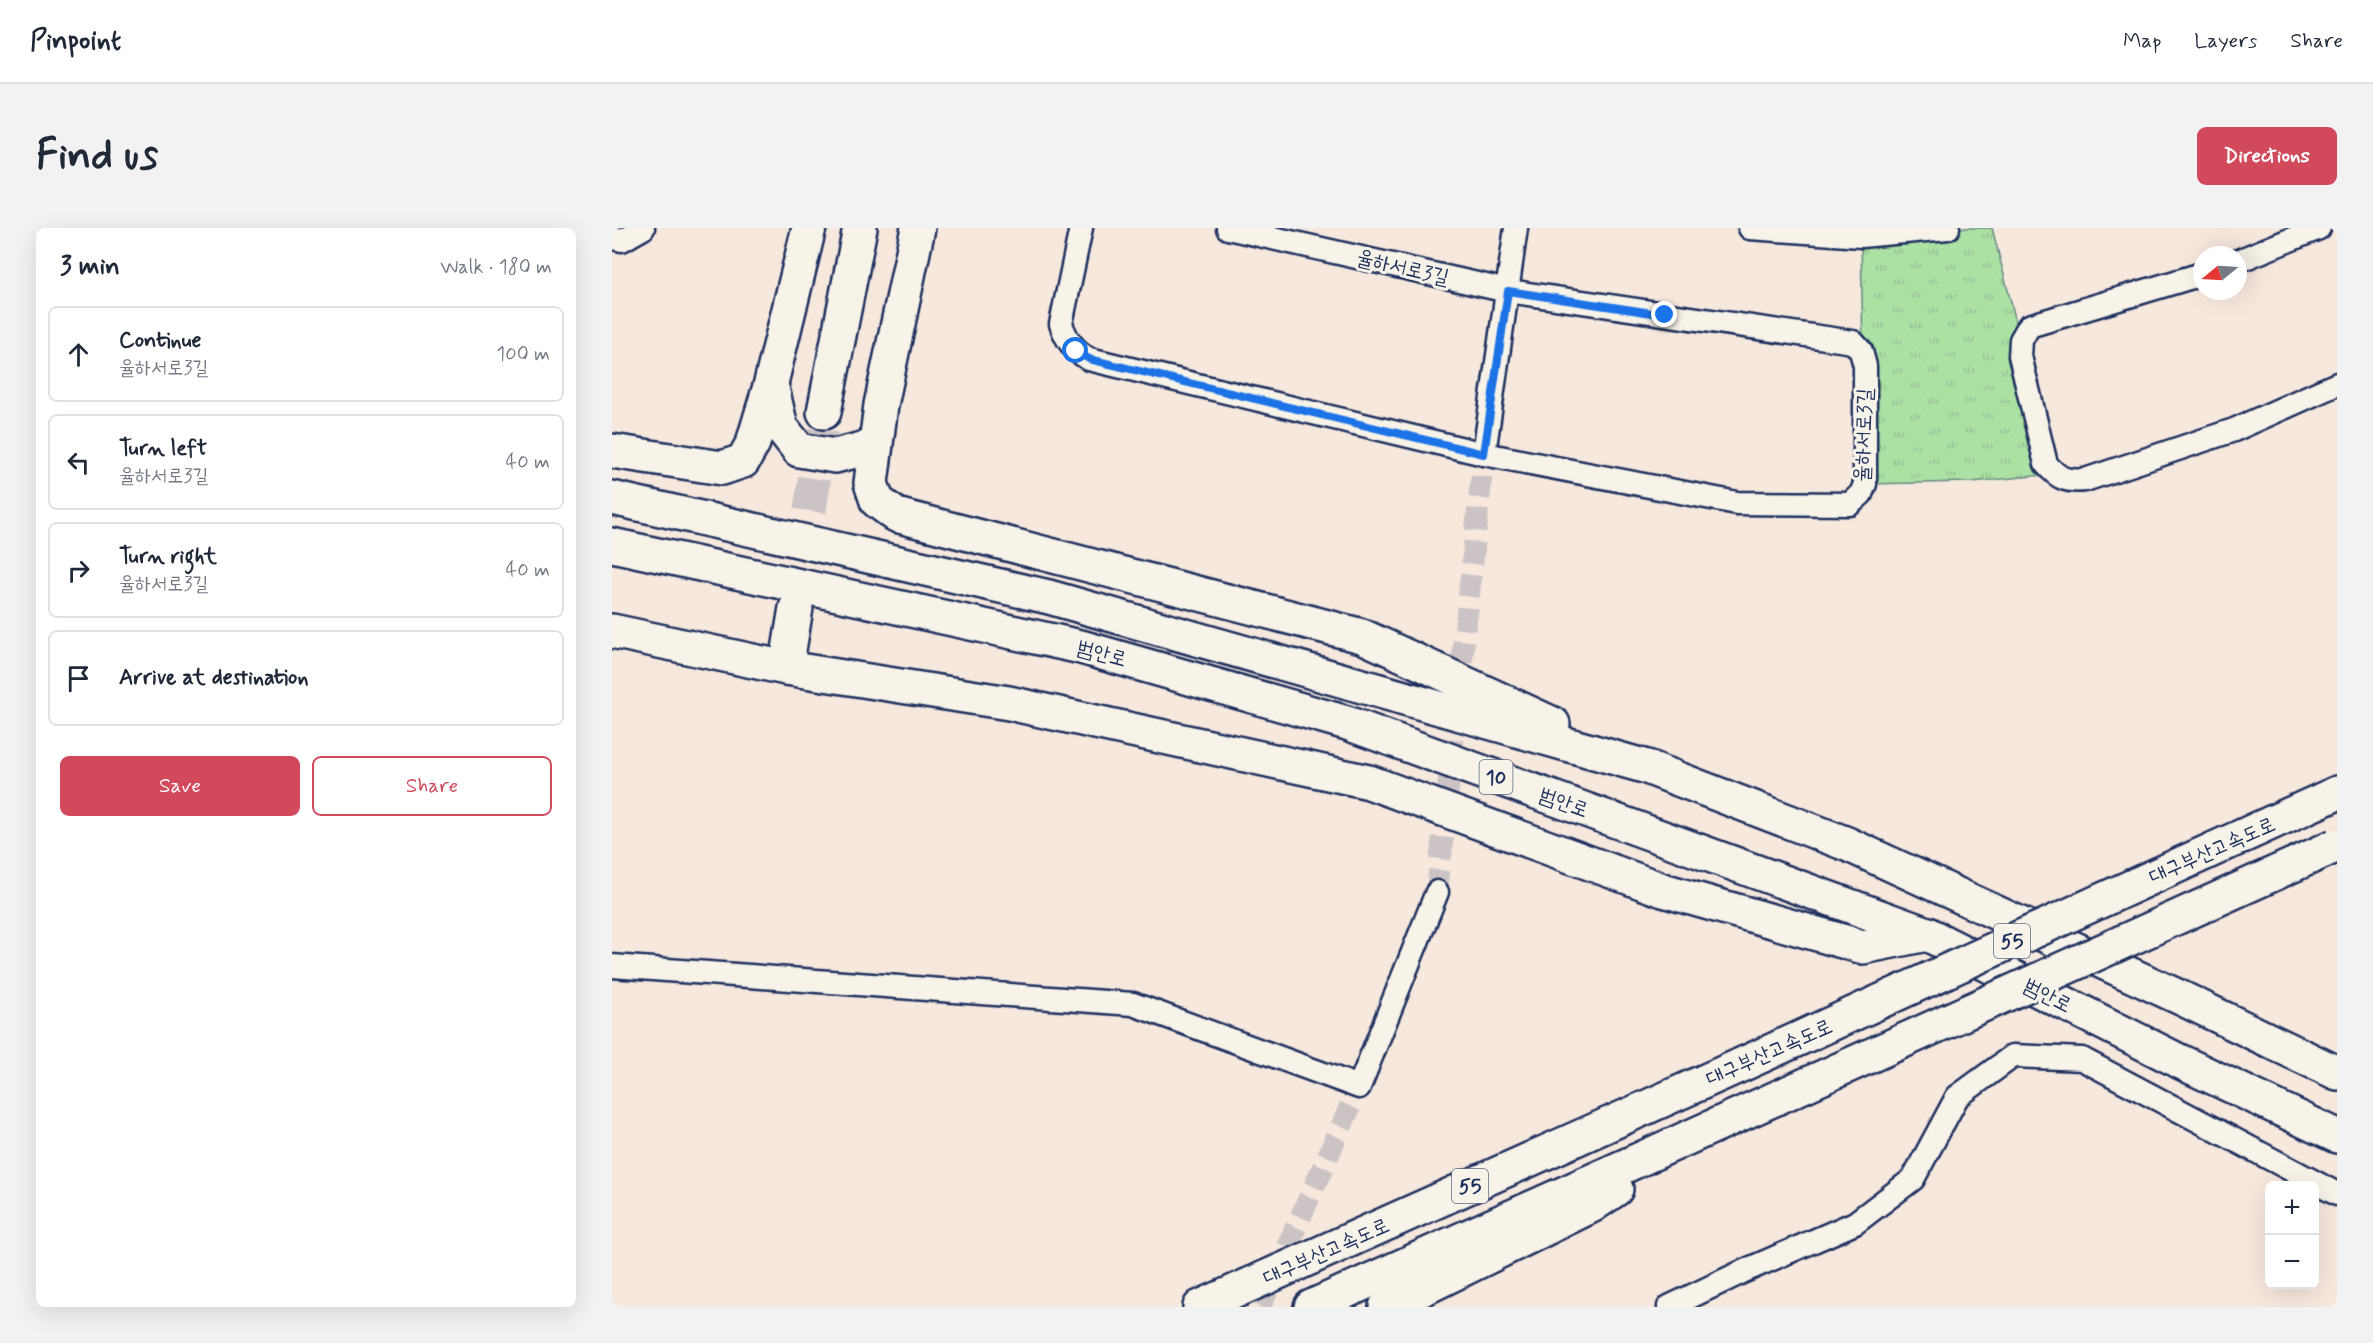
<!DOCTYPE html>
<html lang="en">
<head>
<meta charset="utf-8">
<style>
  :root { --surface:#fff; --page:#f2f2f3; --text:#1f2937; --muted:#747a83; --line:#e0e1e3; --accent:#d1495b }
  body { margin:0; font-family:Mynerve,"Poor Story",sans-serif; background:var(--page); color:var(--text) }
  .controls { position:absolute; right:18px; bottom:18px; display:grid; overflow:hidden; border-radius:9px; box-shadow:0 6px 24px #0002 }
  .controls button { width:54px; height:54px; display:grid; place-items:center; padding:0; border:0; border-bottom:2px solid var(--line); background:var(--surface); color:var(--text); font:30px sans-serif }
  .compass { position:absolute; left:1581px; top:18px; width:54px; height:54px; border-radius:50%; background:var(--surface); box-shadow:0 6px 24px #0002; rotate:252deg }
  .stop { position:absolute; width:18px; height:18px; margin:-14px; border:4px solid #1a73e8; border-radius:50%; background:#fff }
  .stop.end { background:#1a73e8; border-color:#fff; box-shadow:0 2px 6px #0008 }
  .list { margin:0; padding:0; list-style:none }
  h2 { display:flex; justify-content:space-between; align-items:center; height:78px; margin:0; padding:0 24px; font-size:26px }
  h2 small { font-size:20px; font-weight:400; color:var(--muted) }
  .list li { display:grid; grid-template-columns:39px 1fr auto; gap:18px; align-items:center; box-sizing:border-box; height:96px; margin:0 12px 12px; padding:0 12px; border:2px solid var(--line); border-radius:9px }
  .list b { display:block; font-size:22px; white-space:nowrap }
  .list p { margin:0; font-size:20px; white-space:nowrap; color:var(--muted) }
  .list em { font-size:20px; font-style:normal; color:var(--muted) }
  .actions { display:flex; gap:12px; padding:18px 24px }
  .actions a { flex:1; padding:14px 0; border:2px solid var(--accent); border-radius:9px; text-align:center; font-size:21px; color:var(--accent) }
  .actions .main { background:var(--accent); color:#fff }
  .icon { flex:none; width:33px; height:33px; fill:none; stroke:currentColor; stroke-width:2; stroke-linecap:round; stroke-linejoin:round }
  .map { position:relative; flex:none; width:1725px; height:1079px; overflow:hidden; border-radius:9px }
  header { display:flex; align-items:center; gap:36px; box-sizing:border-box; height:84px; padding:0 30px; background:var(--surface); border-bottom:2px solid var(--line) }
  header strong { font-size:28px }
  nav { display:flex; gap:33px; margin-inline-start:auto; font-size:21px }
  .intro { display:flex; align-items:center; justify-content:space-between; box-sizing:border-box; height:144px; padding:0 36px }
  h1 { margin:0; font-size:42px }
  .button { padding:15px 27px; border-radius:9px; background:var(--accent); color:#fff; font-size:21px; font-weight:700 }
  main { display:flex; gap:36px; padding:0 36px }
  aside { flex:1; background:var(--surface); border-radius:9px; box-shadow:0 6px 24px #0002 }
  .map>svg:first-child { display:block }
  .grass { fill:url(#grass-tufts); stroke:#638880; stroke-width:1.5 }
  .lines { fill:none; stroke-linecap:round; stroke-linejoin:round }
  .street-tunnel { stroke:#cbc3c4; stroke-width:22; stroke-dasharray:22 11; stroke-linecap:butt }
  .highway-tunnel { stroke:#cbc3c4; stroke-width:33; stroke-dasharray:33 16; stroke-linecap:butt }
  .street-casing { stroke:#1b2f5e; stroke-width:27 }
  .highway-casing { stroke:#1b2f5e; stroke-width:38 }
  .street { stroke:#f7f3e8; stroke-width:22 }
  .highway { stroke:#f7f3e8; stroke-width:33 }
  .highway-bridge-casing { stroke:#1b2f5e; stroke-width:38; stroke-linecap:butt }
  .highway-bridge { stroke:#f7f3e8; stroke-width:33 }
  .route { stroke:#1a73e8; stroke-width:8 }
  .labels { text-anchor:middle; stroke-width:6; stroke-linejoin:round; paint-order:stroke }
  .shield { fill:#f7f3e8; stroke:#5d6a87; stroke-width:1.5 }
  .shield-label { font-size:20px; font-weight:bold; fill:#1b2f5e }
  .street-label { font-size:21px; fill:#1b2f5e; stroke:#f7f3e8 }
</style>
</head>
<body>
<header>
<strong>Pinpoint</strong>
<nav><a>Map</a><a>Layers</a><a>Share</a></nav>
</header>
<div class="intro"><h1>Find us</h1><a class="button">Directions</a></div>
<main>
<aside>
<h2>3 min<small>Walk · 180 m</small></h2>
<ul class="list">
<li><svg class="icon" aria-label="ahead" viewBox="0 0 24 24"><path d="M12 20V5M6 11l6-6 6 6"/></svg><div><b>Continue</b><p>율하서로3길</p></div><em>100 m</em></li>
<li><svg class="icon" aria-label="left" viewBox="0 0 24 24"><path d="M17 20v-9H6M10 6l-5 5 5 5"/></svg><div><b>Turn left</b><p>율하서로3길</p></div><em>40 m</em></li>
<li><svg class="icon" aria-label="right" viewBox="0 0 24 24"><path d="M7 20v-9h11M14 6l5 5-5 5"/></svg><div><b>Turn right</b><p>율하서로3길</p></div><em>40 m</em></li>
<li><svg class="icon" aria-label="arrive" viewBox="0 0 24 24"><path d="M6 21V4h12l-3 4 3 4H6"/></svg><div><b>Arrive at destination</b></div></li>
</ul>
<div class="actions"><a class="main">Save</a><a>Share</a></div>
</aside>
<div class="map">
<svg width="1725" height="1079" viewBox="0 0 1725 1079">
  <defs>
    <pattern id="grass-tufts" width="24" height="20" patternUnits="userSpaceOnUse" patternTransform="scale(1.5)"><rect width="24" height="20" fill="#abe1a3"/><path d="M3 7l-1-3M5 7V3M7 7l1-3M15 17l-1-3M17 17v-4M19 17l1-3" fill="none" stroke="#93c18f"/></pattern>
  </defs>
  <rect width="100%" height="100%" fill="#f7e8de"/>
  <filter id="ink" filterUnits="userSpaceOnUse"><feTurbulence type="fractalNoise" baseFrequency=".0167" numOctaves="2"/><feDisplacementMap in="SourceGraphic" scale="12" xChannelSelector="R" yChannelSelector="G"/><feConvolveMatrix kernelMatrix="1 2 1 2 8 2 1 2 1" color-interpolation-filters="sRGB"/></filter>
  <g filter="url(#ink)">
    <!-- grass -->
    <polygon class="grass" points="1336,0 1380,0 1443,246 1360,254 1253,256 1249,8"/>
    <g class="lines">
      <!-- street-tunnel -->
      <g class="street-tunnel">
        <polyline points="825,664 872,226"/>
        <polyline points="648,1079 747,859"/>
      </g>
      <!-- highway-tunnel -->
      <polyline class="highway-tunnel" points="184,380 212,184"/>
      <defs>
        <g id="street">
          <path d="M469 0 449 96C455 113 462 122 477 131L872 226 1125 275 1238 276 1249 266 1253 256V138L1249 123 1241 114 896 63 616 0"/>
          <polyline points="1138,0 1249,8 1336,0"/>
          <polyline points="0,10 10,12 31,0"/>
          <polyline points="1626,33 1707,0"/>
          <path d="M1590 46 1417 98 1409 112 1408 128 1434 236C1446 250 1454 254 1473 252L1622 202 1725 156"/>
          <polyline points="872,226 904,0"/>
          <polyline points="0,738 521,776 747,859 825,664"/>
          <polyline points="1057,1079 1130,1044 1243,995 1301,951 1345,869 1401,828 1470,831 1725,966"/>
        </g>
        <g id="highway">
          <polyline points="306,0 269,177 259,255 265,273 284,287 750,408 941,496"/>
          <polyline points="159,156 169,199 187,222 223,228 262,218"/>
          <polyline points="212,184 248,0"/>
          <polyline points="0,223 110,240 131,233 141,215 159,155 197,0"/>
          <polyline points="0,270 437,369 1035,539 1235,616 1567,769 1725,845"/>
          <polyline points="0,317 469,419 735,495 1315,706 1569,834 1725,908"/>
          <polyline points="0,403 174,440 397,475 757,554 1051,662 1251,719 1315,706"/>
          <polyline points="174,440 184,380"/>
          <polyline points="1672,589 1725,565"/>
          <polyline points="588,1079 1129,837"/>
          <polyline points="699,1079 1180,863"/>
          <polyline points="774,1079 979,978 1004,961"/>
        </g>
      </defs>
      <!-- street casing -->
      <use href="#street" class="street-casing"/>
      <!-- highway casing -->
      <use href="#highway" class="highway-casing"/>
      <!-- street -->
      <use href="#street" class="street"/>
      <!-- highway -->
      <use href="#highway" class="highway"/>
      <defs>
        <g id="highway-bridge">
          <polyline points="1129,837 1672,589"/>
          <polyline points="1180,863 1723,618"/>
        </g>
      </defs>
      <!-- highway-bridge casing -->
      <use href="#highway-bridge" class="highway-bridge-casing"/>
      <!-- highway-bridge -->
      <use href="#highway-bridge" class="highway-bridge"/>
    </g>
  </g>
  <g class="lines" filter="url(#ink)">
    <!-- route -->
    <polyline class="route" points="464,123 477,131 872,226 896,63 1053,87"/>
  </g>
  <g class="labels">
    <!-- shield labels -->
    <g class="shield">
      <rect x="867.5" y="532" width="33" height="34" rx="4.5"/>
      <rect x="1382" y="696" width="36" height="34" rx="4.5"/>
      <rect x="840" y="941" width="36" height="34" rx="4.5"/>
    </g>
    <g class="shield-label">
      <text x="884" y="556">10</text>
      <text x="1400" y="720">55</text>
      <text x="858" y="965">55</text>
    </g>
    <!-- street labels -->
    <g class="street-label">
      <text transform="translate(791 39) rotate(13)" y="7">율하서로3길</text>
      <text transform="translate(1251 207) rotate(-88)" y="7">율하서로3길</text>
      <text transform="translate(490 425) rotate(15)" y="7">범안로</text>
      <text transform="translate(952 574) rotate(20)" y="7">범안로</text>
      <text transform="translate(1600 622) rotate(-24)" y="7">대구부산고속도로</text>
      <text transform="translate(1436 767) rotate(27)" y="7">범안로</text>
      <text transform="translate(1157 824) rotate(-24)" y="7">대구부산고속도로</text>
      <text transform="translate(714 1023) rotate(-24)" y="7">대구부산고속도로</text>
    </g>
  </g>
</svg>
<div class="controls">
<button>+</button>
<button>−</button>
</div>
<svg class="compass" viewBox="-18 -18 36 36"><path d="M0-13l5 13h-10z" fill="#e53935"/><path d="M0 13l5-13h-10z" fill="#747a83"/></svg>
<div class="stop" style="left:464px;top:123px"></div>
<div class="stop end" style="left:1053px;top:87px"></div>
</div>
</main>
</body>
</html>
